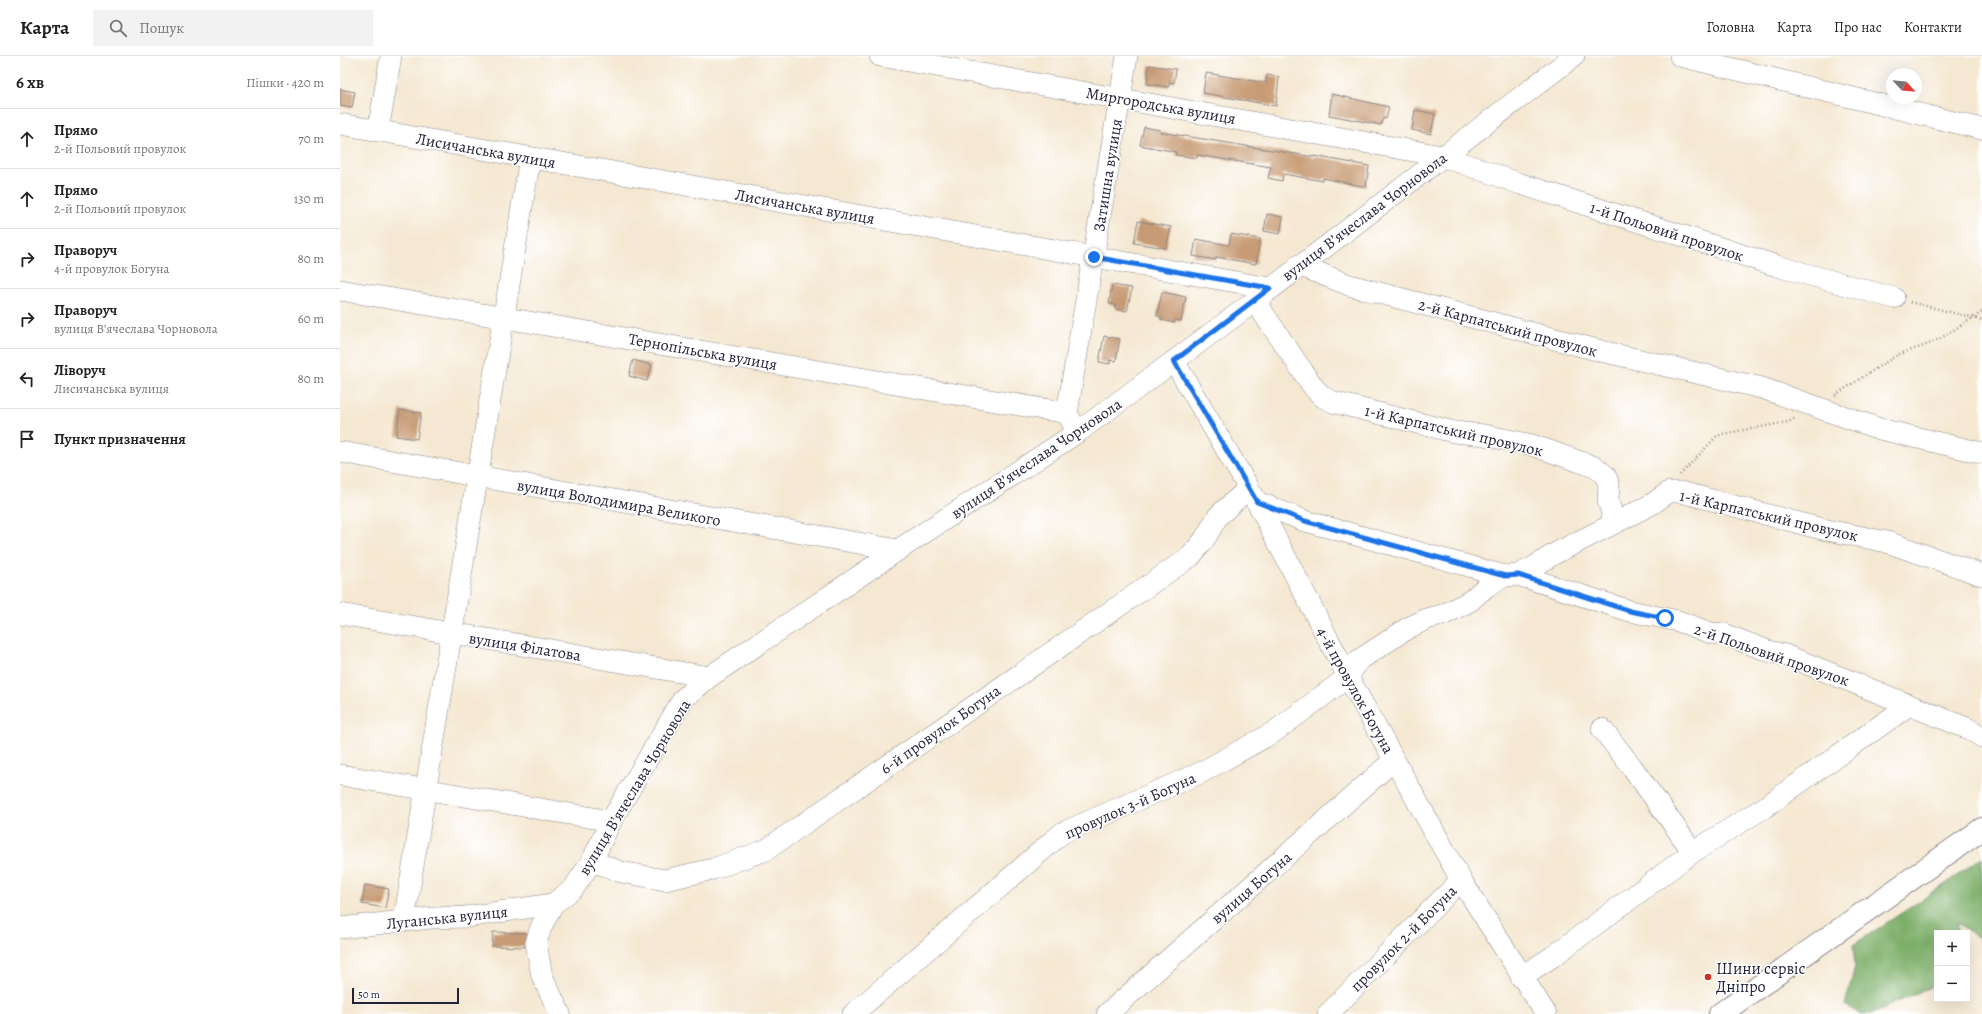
<!DOCTYPE html>
<html lang="uk">
<head>
<meta charset="utf-8">
<style>
  :root { --surface:#fff; --page:#f2f2f2; --text:#222; --muted:#767676; --line:#e0e0e0 }
  body { margin:0; font-family:Alegreya,serif; background:var(--page); color:var(--text) }
  .controls { position:absolute; right:12px; bottom:12px; display:grid; overflow:hidden; border-radius:0px; box-shadow:0 4px 16px #0002 }
  .controls button { width:36px; height:36px; display:grid; place-items:center; padding:0; border:0; border-bottom:1px solid var(--line); background:var(--surface); color:var(--text); font:20px sans-serif }
  .compass { position:absolute; left:1546px; top:12px; width:36px; height:36px; border-radius:50%; background:var(--surface); box-shadow:0 4px 16px #0002; rotate:116deg }
  .scale { position:absolute; left:12px; bottom:10px; width:107px; box-sizing:border-box; padding-left:4px; border:2px solid #22223b; border-top:0; font-size:11px; line-height:14px; white-space:nowrap; color:#22223b; -webkit-text-stroke:3px #fff; paint-order:stroke }
  .stop { position:absolute; width:12px; height:12px; margin:-9px; border:3px solid #1a73e8; border-radius:50%; background:#fff }
  .stop.end { background:#1a73e8; border-color:#fff; box-shadow:0 1px 4px #0008 }
  .list { margin:0; padding:0; list-style:none }
  h2 { display:flex; justify-content:space-between; align-items:center; height:52px; margin:0; padding:0 16px; font-size:17px }
  h2 small { font-size:13px; font-weight:400; color:var(--muted) }
  .list li { display:grid; grid-template-columns:26px 1fr auto; gap:12px; align-items:center; box-sizing:border-box; height:60px; padding:0 16px; border-top:1px solid var(--line) }
  .list b { display:block; font-size:15px; white-space:nowrap }
  .list p { margin:0; font-size:13px; white-space:nowrap; color:var(--muted) }
  .list em { font-size:13px; font-style:normal; color:var(--muted) }
  .icon { flex:none; width:22px; height:22px; fill:none; stroke:currentColor; stroke-width:2; stroke-linecap:round; stroke-linejoin:round }
  .map { position:relative; flex:none; width:1642px; height:958px; overflow:hidden }
  header { display:flex; align-items:center; gap:24px; box-sizing:border-box; height:56px; padding:0 20px; background:var(--surface); border-bottom:1px solid var(--line) }
  header strong { font-size:19px }
  nav { display:flex; gap:22px; margin-inline-start:auto; font-size:14px }
  .search { width:280px; height:36px; background:var(--page); display:flex; align-items:center; gap:10px; box-sizing:border-box; padding:0 14px; border-radius:0px; color:var(--muted); font-size:15px }
  main { display:flex }
  aside { flex:1; background:var(--surface) }
  .map>svg:first-child { display:block }
  .forest { fill:#7cae68; stroke:#4f6852 }
  .building { fill:#c79b74 }
  .lines { fill:none; stroke-linecap:round; stroke-linejoin:round }
  .minor-casing { stroke:#8c8586; stroke-width:22 }
  .major-casing { stroke:#8c8586; stroke-width:24 }
  .path { stroke:#8c8586; stroke-width:2.5; stroke-dasharray:1 3; stroke-linecap:butt }
  .minor { stroke:#fff; stroke-width:21 }
  .major { stroke:#fff; stroke-width:22 }
  .route { stroke:#1a73e8; stroke-width:5 }
  .poi-dot { fill:#c8321e; stroke:#fff; stroke-width:1.5 }
  .labels { text-anchor:middle; stroke-width:3; stroke-linejoin:round; paint-order:stroke }
  .street-label { font-size:16px; fill:#22223b; stroke:#fff }
  .poi-label { font-size:16px; fill:#22223b; stroke:#fff; text-anchor:start }
</style>
</head>
<body>
<header>
<strong>Карта</strong>
<div class="search"><svg class="icon" aria-label="search" viewBox="0 0 24 24"><circle cx="10" cy="10" r="6"/><path d="M15 15l6 6"/></svg>Пошук</div>
<nav><a>Головна</a><a>Карта</a><a>Про нас</a><a>Контакти</a></nav>
</header>
<main>
<aside>
<h2>6 хв<small>Пішки · 420 m</small></h2>
<ul class="list">
<li><svg class="icon" aria-label="ahead" viewBox="0 0 24 24"><path d="M12 20V5M6 11l6-6 6 6"/></svg><div><b>Прямо</b><p>2-й Польовий провулок</p></div><em>70 m</em></li>
<li><svg class="icon" aria-label="ahead" viewBox="0 0 24 24"><path d="M12 20V5M6 11l6-6 6 6"/></svg><div><b>Прямо</b><p>2-й Польовий провулок</p></div><em>130 m</em></li>
<li><svg class="icon" aria-label="right" viewBox="0 0 24 24"><path d="M7 20v-9h11M14 6l5 5-5 5"/></svg><div><b>Праворуч</b><p>4-й провулок Богуна</p></div><em>80 m</em></li>
<li><svg class="icon" aria-label="right" viewBox="0 0 24 24"><path d="M7 20v-9h11M14 6l5 5-5 5"/></svg><div><b>Праворуч</b><p>вулиця Вʼячеслава Чорновола</p></div><em>60 m</em></li>
<li><svg class="icon" aria-label="left" viewBox="0 0 24 24"><path d="M17 20v-9H6M10 6l-5 5 5 5"/></svg><div><b>Ліворуч</b><p>Лисичанська вулиця</p></div><em>80 m</em></li>
<li><svg class="icon" aria-label="arrive" viewBox="0 0 24 24"><path d="M6 21V4h12l-3 4 3 4H6"/></svg><div><b>Пункт призначення</b></div></li>
</ul>
</aside>
<div class="map">
<svg width="1642" height="958" viewBox="0 0 1642 958">
  <rect width="100%" height="100%" fill="#fff"/>
  <filter id="ink" filterUnits="userSpaceOnUse"><feTurbulence type="fractalNoise" baseFrequency=".025" numOctaves="2"/><feDisplacementMap in="SourceGraphic" scale="8" xChannelSelector="R" yChannelSelector="G"/><feConvolveMatrix kernelMatrix="1 2 1 2 8 2 1 2 1" color-interpolation-filters="sRGB"/></filter>
  <filter id="wash" filterUnits="userSpaceOnUse"><feTurbulence type="fractalNoise" baseFrequency=".012" numOctaves="4" result="noise"/><feDisplacementMap in="SourceGraphic" scale="16" xChannelSelector="R" yChannelSelector="G"/><feGaussianBlur stdDeviation="0.9" result="paint"/><feColorMatrix in="noise" values="0 0 0 0 0 0 0 0 0 0 0 0 0 0 0 0 0 1.4 0 .05"/><feComposite in="paint" operator="in"/></filter>
  <g filter="url(#wash)">
    <rect width="100%" height="100%" fill="#f5e8d2"/>
    <!-- forest -->
    <polygon class="forest" points="1642,801 1642,884 1617,867 1618,877 1597,877 1597,928 1531,958 1520,958 1505,949 1515,910 1513,889 1607,827"/>
    <g id="blocks">
      <!-- building -->
      <g class="building">
        <polygon points="809,9 836,13 834,27 829,26 829,31 807,28"/>
        <polygon points="866,17 926,27 927,19 939,21 936,50 863,37"/>
        <polygon points="0,33 15,36 12,52 0,50"/>
        <polygon points="992,38 1049,51 1046,63 1043,62 1041,69 989,59"/>
        <polygon points="1075,54 1095,58 1091,78 1072,74"/>
        <polygon points="804,71 820,74 820,76 974,101 974,100 1029,110 1026,131 983,122 983,125 943,118 942,125 928,122 931,111 857,99 857,102 835,99 836,96 800,89"/>
        <polygon points="927,158 943,161 940,178 924,175"/>
        <polygon points="798,165 831,171 826,192 794,187"/>
        <polygon points="891,178 920,183 916,208 876,201 876,204 853,200 856,183 889,189"/>
        <polygon points="772,229 792,232 787,255 775,253 776,249 769,248"/>
        <polygon points="822,236 846,241 841,265 835,264 835,267 821,264 821,261 817,260"/>
        <polygon points="764,280 780,283 776,305 770,304 770,308 759,306"/>
        <polygon points="293,304 312,309 307,325 289,320"/>
        <polygon points="60,354 81,357 77,383 56,380"/>
        <polygon points="25,829 49,833 45,852 22,848"/>
        <polygon points="153,876 187,877 185,891 152,890"/>
      </g>
    </g>
  </g>
  <g filter="url(#ink)">
    <use href="#blocks" fill-opacity="0" stroke="#8c8586" stroke-width="1"/>
    <g class="lines">
      <defs>
        <g id="minor">
          <polyline points="540,0 1102,100 1181,128 1437,210 1554,242"/>
          <polyline points="1340,0 1642,73"/>
          <polyline points="0,68 930,232"/>
          <polyline points="38,75 51,0"/>
          <polyline points="959,209 1009,229 1261,295 1422,332 1540,373 1642,397"/>
          <polyline points="0,234 727,357"/>
          <polyline points="915,245 974,332 983,341 993,346 1114,376 1144,379 1192,389 1255,411 1265,419 1269,428 1268,445 1272,458 1277,466 1312,448 1329,436 1341,436 1482,473 1547,486 1642,519"/>
          <polyline points="834,305 917,446 1008,621 1121,824 1206,958"/>
          <polyline points="733,368 727,357 787,0"/>
          <polyline points="0,396 558,494"/>
          <polyline points="917,446 965,465 1165,520"/>
          <polyline points="1178,519 1290,555 1338,565 1371,577 1384,578 1428,595 1445,599 1629,673 1642,681"/>
          <polyline points="0,558 369,621"/>
          <polyline points="0,719 271,765"/>
          <polyline points="1353,796 1425,751 1568,650"/>
          <polyline points="252,805 281,816 325,824 373,813 426,794 851,500 864,484 878,460 908,433"/>
          <polyline points="64,865 190,102"/>
          <polyline points="0,872 91,862 126,861 213,848"/>
          <polyline points="1181,921 1212,901 1353,796 1292,711 1262,673"/>
          <polyline points="220,958 202,920 196,887 201,871 213,848 233,833 252,805 271,765 343,643 369,621 558,494 738,376 915,245 1234,0"/>
          <polyline points="513,958 722,777 862,716 934,676 1008,621 1019,604 1068,572 1087,563 1105,558 1130,545 1147,530 1165,520 1178,519 1192,512 1214,498 1277,466"/>
          <polyline points="767,958 1054,704"/>
          <polyline points="988,958 1121,824"/>
        </g>
        <polyline id="major" points="1380,958 1642,773"/>
      </defs>
      <!-- minor casing -->
      <use href="#minor" class="minor-casing"/>
      <!-- major casing -->
      <use href="#major" class="major-casing"/>
      <!-- path -->
      <g class="path">
        <polyline points="1570,246 1642,264"/>
        <polyline points="1495,339 1557,299 1589,288 1601,282 1642,256"/>
        <polyline points="1340,419 1376,381 1382,378 1448,366 1456,362"/>
      </g>
      <!-- minor -->
      <use href="#minor" class="minor"/>
      <!-- major -->
      <use href="#major" class="major"/>
    </g>
  </g>
  <g class="lines" filter="url(#ink)">
    <!-- route -->
    <polyline class="route" points="754,201 930,232 834,305 917,446 965,465 1165,520 1178,519 1290,555 1325,562"/>
  </g>
  <!-- markers -->
  <circle class="poi-dot" cx="1368" cy="921" r="4"/>
  <g class="labels">
    <!-- street labels -->
    <g class="street-label">
      <text transform="translate(821 49) rotate(10)" y="6">Миргородська вулиця</text>
      <text transform="translate(146 94) rotate(10)" y="6">Лисичанська вулиця</text>
      <text transform="translate(767 119) rotate(-81)" y="6">Затишна вулиця</text>
      <text transform="translate(465 150) rotate(10)" y="6">Лисичанська вулиця</text>
      <text transform="translate(1024 160) rotate(-37)" y="6">вулиця Вʼячеслава Чорновола</text>
      <text transform="translate(1327 175) rotate(18)" y="6">1-й Польовий провулок</text>
      <text transform="translate(1168 271) rotate(15)" y="6">2-й Карпатський провулок</text>
      <text transform="translate(363 295) rotate(10)" y="6">Тернопільська вулиця</text>
      <text transform="translate(1114 374) rotate(13)" y="6">1-й Карпатський провулок</text>
      <text transform="translate(696 402) rotate(-34)" y="6">вулиця Вʼячеслава Чорновола</text>
      <text transform="translate(279 446) rotate(10)" y="6">вулиця Володимира Великого</text>
      <text transform="translate(1429 459) rotate(13)" y="6">1-й Карпатський провулок</text>
      <text transform="translate(185 590) rotate(9)" y="6">вулиця Філатова</text>
      <text transform="translate(1432 598) rotate(19)" y="6">2-й Польовий провулок</text>
      <text transform="translate(1016 634) rotate(61)" y="6">4-й провулок Богуна</text>
      <text transform="translate(600 673) rotate(-35)" y="6">6-й провулок Богуна</text>
      <text transform="translate(294 731) rotate(-59)" y="6">вулиця Вʼячеслава Чорновола</text>
      <text transform="translate(790 749) rotate(-24)" y="6">провулок 3-й Богуна</text>
      <text transform="translate(911 831) rotate(-41)" y="6">вулиця Богуна</text>
      <text transform="translate(107 861) rotate(-6)" y="6">Луганська вулиця</text>
      <text transform="translate(1063 882) rotate(-45)" y="6">провулок 2-й Богуна</text>
    </g>
    <!-- poi labels -->
    <g class="poi-label">
      <text x="1376" y="918">Шини сервіс<tspan x="1376" dy="18">Дніпро</tspan></text>
    </g>
  </g>
</svg>
<div class="controls">
<button>+</button>
<button>−</button>
</div>
<svg class="compass" viewBox="-18 -18 36 36"><path d="M0-13l5 13h-10z" fill="#e53935"/><path d="M0 13l5-13h-10z" fill="#767676"/></svg>
<div class="scale">50 m</div>
<div class="stop" style="left:1325px;top:562px"></div>
<div class="stop end" style="left:754px;top:201px"></div>
</div>
</main>
</body>
</html>
